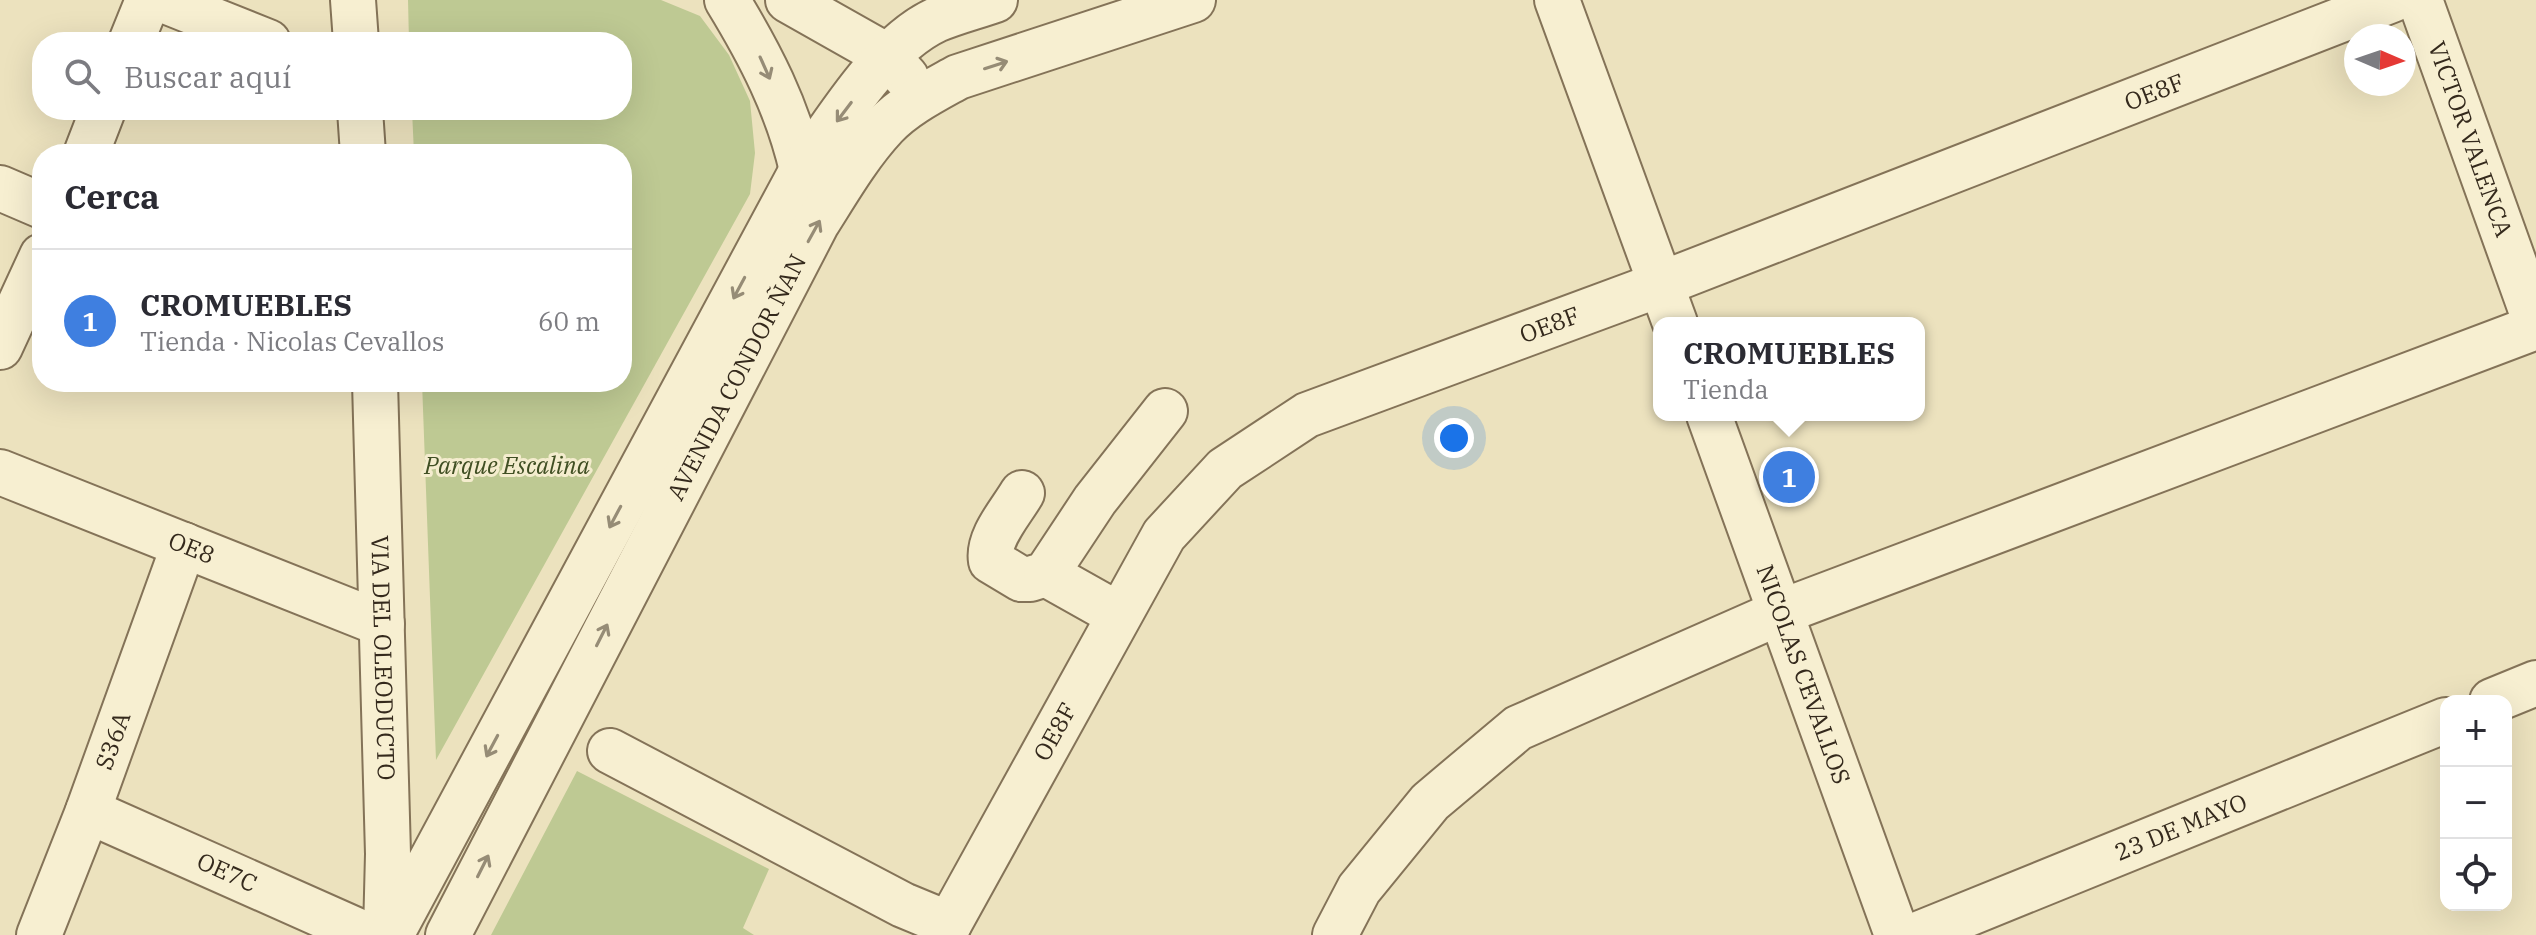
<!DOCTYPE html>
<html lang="es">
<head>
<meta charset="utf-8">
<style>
  :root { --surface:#fff; --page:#f2f2f3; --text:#2b2b33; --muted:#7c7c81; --line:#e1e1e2; --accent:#111827 }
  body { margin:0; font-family:"IBM Plex Serif",serif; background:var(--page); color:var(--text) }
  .controls { position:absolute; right:24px; bottom:24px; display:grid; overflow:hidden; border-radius:16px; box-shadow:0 8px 32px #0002 }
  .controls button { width:72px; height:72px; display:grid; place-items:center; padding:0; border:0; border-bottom:2px solid var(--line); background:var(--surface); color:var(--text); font:40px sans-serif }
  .compass { position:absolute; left:2344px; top:24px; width:72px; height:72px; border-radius:50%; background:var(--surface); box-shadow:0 8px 32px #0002; rotate:92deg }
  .you { position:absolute; left:1454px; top:438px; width:28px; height:28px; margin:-20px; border:6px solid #fff; border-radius:50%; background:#1a73e8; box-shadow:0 0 0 12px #1a73e833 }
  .badge { display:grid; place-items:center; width:52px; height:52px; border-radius:50%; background:var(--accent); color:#fff; font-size:26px; font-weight:700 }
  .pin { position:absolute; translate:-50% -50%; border:4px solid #fff; box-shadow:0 2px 8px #0006 }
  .popup { position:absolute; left:1653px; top:317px; width:272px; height:104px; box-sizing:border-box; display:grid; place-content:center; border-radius:16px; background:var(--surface); filter:drop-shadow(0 2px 6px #0005); font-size:26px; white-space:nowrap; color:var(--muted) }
  .popup b { font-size:30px; color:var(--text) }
  .popup::after { content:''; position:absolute; left:50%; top:100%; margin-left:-16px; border:16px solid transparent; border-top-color:var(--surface) }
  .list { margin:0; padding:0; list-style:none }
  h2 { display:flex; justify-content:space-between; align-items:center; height:104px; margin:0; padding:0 32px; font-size:34px }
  h2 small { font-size:26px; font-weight:400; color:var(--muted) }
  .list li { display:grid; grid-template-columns:52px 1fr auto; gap:24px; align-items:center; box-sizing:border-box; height:144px; padding:0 32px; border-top:2px solid var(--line) }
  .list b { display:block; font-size:30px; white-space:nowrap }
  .list p { margin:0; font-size:26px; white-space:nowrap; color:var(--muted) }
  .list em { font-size:26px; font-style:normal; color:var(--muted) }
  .icon { flex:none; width:44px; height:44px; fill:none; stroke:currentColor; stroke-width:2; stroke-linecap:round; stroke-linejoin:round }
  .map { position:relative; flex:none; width:2536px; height:935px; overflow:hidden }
  .search { position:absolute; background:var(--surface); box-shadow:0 8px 32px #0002; left:32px; top:32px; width:600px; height:88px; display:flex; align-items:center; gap:20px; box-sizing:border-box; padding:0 28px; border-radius:32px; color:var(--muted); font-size:30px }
  .panel { position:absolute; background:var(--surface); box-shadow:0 8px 32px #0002; left:32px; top:144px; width:600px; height:248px; border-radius:32px }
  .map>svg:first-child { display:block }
  .green { fill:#bec993 }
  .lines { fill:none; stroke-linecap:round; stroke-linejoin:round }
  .minor-casing { stroke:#847358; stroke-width:48 }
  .minor { stroke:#f7efd1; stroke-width:44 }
  .oneway { stroke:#968c76 }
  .labels { text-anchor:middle; stroke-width:6; stroke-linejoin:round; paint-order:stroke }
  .street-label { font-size:24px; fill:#34291c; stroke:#f4ecce }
  .park-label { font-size:24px; font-style:italic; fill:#404f23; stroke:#f4ecce }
</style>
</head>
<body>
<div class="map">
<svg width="2536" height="935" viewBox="0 0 2536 935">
  <rect width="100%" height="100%" fill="#ece2be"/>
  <!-- green -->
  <g class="green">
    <polygon points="408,0 661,0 700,16 729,55 750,101 755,153 750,194 436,760 422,382 622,382 622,154 414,154 412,110 622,110 622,42 409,42"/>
    <polygon points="577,771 769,869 743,928 754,935 491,935"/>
  </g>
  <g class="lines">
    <defs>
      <g id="minor">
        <polyline points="163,0 268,42"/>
        <polyline points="353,0 356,42"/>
        <path d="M727 0C760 54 788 108 802 170"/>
        <polyline points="788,0 887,56 906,77"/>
        <polyline points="1557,0 1675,323"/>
        <path id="s1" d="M2420 0 2536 324"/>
        <polyline points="131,42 148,0"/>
        <polyline points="360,110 363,154"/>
        <polyline points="86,154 103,110"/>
        <polyline points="0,188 42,206"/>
        <polyline points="0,347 42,256"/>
        <path id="s2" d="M375 382 388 854 386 933"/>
        <path id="s3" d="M1709 415 1897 935"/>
        <path id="s4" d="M0 472 382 624"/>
        <path d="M1022 493C1011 512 987 538 991 561L1021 579H1030L1046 574 1095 500 1165 411"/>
        <polyline points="1046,574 1119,615"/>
        <polyline points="2492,701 2536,683"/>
        <polyline points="610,751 903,905 949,924"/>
        <path id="s5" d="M88 811 367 935"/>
        <path id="s6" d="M39 935 88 811 184 545"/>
        <path d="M391 935 802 170C836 122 882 45 936 20 955 12 975 7 995 0"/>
        <path id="s7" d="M448 935 817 223C838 190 858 155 885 126 905 105 933 91 958 77L1193 0"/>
        <path id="s8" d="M943 935 1164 535 1225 469 1307 415 1661 284 2392 0"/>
        <polyline points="1335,935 1359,889 1430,802 1518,728 1781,612 2536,327"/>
        <path id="s9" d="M1916 935 2446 720"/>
      </g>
    </defs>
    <!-- minor casing -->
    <use href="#minor" class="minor-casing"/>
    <!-- minor -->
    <use href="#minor" class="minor"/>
  </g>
  <!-- one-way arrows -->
  <defs><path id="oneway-shaft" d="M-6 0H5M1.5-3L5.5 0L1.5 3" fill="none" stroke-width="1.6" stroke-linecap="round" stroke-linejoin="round" transform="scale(2)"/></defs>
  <g class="oneway">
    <use href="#oneway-shaft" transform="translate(996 65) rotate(-18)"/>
    <use href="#oneway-shaft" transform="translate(765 68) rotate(66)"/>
    <use href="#oneway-shaft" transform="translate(844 112) rotate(127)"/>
    <use href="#oneway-shaft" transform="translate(814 231) rotate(-61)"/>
    <use href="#oneway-shaft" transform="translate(739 288) rotate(118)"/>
    <use href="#oneway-shaft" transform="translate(615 517) rotate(118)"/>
    <use href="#oneway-shaft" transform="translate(602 635) rotate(-63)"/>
    <use href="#oneway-shaft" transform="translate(492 746) rotate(118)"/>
    <use href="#oneway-shaft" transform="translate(483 866) rotate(-63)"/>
  </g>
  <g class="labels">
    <!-- street labels -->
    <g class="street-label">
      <text dy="8" stroke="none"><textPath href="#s8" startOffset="1552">OE8F</textPath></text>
      <text dy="8" stroke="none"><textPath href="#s1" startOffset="148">VICTOR VALENCA</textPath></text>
      <text dy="8" stroke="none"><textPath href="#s8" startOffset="904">OE8F</textPath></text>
      <text dy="8" stroke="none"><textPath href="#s7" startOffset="628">AVENIDA CONDOR ÑAN</textPath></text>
      <text dy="8" stroke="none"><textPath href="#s4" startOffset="206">OE8</textPath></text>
      <text dy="8" stroke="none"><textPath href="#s2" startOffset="276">VIA DEL OLEODUCTO</textPath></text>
      <text dy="8" stroke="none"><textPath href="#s3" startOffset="276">NICOLAS CEVALLOS</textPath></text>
      <text dy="8" stroke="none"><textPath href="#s8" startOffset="232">OE8F</textPath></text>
      <text dy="8" stroke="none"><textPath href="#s6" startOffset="208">S36A</textPath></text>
      <text dy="8" stroke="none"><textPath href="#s9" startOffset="286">23 DE MAYO</textPath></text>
      <text dy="8" stroke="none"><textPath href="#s5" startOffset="152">OE7C</textPath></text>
    </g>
    <!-- park labels -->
    <g class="park-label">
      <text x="507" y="474">Parque Escalina</text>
    </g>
  </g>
</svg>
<div class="controls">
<button>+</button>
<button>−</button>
<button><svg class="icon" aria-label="locate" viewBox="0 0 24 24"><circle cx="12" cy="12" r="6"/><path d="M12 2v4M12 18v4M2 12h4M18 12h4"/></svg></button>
</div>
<svg class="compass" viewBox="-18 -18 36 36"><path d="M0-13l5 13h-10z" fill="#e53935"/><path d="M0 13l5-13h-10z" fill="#7c7c81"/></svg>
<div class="you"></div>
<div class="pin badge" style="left:1789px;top:477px;background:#3f7fe0">1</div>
<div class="popup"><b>CROMUEBLES</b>Tienda</div>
<div class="search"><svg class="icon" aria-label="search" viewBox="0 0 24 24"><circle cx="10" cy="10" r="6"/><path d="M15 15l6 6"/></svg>Buscar aquí</div>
<section class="panel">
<h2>Cerca<small></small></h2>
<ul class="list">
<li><span class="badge" style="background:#3f7fe0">1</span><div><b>CROMUEBLES</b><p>Tienda · Nicolas Cevallos</p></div><em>60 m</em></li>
</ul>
</section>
</div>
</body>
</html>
